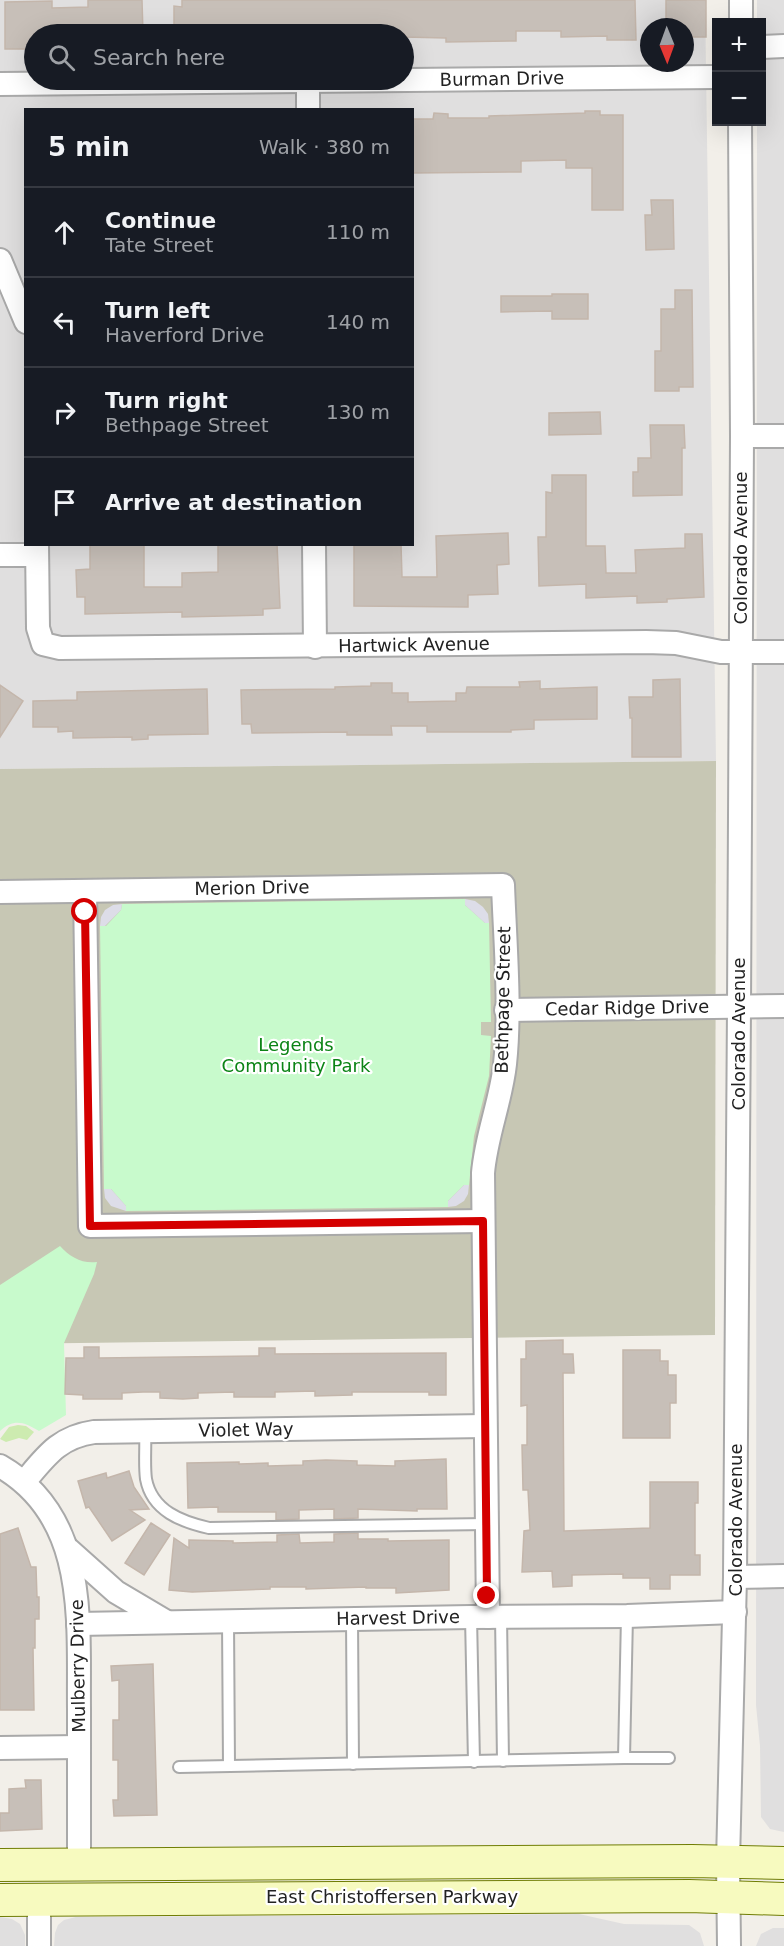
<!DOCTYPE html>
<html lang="en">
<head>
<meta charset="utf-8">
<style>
  :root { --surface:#171b24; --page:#242831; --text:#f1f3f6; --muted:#9ea1a6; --line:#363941 }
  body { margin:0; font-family:"DejaVu Sans",sans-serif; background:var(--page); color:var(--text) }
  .controls { position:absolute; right:18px; top:18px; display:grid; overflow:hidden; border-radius:0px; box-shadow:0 6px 24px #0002 }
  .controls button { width:54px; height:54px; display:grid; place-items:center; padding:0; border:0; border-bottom:2px solid var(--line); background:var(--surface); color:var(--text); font:30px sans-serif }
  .compass { position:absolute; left:640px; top:18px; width:54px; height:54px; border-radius:50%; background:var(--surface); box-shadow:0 6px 24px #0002; rotate:179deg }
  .stop { position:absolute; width:18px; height:18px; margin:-14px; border:4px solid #d40000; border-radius:50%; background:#fff }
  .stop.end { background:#d40000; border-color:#fff; box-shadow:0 2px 6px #0008 }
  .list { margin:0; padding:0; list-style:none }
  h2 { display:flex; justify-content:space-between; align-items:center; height:78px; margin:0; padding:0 24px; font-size:26px }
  h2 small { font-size:20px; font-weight:400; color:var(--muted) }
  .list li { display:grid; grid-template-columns:39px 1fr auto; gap:18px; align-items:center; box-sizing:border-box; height:90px; padding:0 24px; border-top:2px solid var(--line) }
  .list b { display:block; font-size:22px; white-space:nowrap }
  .list p { margin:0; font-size:20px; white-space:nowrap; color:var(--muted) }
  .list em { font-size:20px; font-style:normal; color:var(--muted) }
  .icon { flex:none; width:33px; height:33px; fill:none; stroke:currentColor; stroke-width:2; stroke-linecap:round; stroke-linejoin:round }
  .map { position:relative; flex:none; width:784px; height:1946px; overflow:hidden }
  .search { position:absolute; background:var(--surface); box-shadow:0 6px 24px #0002; left:24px; top:24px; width:390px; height:66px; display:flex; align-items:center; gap:15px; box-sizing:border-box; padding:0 21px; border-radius:33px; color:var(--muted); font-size:22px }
  .panel { position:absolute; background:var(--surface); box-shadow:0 6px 24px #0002; left:24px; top:108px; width:390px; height:438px; border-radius:0px }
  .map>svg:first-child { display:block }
  .residential { fill:#e0dfdf; fill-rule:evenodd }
  .construction { fill:#c7c7b4 }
  .grass { fill:#cdebb0 }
  .park { fill:#c8facc }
  .plaza { fill:#dddde8 }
  .building { fill:#c7bfb8; stroke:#c4b6ab; stroke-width:1.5 }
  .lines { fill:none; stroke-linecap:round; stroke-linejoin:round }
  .lane-casing { stroke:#a9a9a9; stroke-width:14 }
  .street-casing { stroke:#a9a9a9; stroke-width:26 }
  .secondary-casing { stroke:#707d05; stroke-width:34 }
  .lane { stroke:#fff; stroke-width:10 }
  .street { stroke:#fff; stroke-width:22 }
  .secondary { stroke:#f7fabf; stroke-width:32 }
  .route { stroke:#d40000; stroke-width:8 }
  .labels { text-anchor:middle; stroke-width:4.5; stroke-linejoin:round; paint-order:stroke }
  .street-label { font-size:18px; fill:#222; stroke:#fff }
  .park-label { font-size:18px; fill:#0c8416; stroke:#fff }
</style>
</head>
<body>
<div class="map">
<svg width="784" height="1946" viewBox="0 0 784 1946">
  <rect width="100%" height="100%" fill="#f2efe9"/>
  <!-- residential -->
  <g class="residential">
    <path d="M0 0H705L716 761 0 769ZM649 27H685V63H649ZM34 34H404V80H34ZM26 110H412V544H26Z"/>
    <polygon points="757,0 784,0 784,1832 770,1829 761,1817 760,1746 756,1705 757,122 762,122 762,22 757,22"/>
    <polygon points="579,1914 624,1924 689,1925 700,1933 704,1946 54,1946 55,1933 58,1925 64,1920 76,1917"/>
    <polygon points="0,1917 12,1919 20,1924 25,1935 25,1946 0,1946"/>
    <polygon points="773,1928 784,1928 784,1946 756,1946 761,1934"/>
  </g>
  <!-- construction -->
  <polygon class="construction" points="716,761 715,1335 0,1344 0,769"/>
  <!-- grass -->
  <polygon class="grass" points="18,1425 26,1426 34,1432 27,1440 19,1438 6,1442 0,1439 9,1427"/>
  <!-- park -->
  <g class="park">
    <polygon points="465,899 465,905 485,923 489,923 491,1022 481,1022 481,1035 491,1036 489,1076 474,1136 469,1185 464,1185 448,1201 448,1207 126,1211 126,1206 111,1189 104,1189 100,926 106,926 121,910 122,904"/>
    <path d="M60 1246C70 1257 82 1264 97 1262L94 1274 64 1343 66 1415 39 1431C24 1422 14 1418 0 1431V1285Z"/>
  </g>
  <!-- plaza -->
  <g class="plaza">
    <polygon points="465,899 475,901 483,907 488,914 489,923 485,923 465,905"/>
    <polygon points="122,904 121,910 105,926 100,926 101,917 105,910 113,905"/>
    <polygon points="464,1185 469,1185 468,1194 464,1201 456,1206 448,1207 448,1201"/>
    <polygon points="104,1189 111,1189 126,1206 126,1211 111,1206 105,1198"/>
  </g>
  <!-- building -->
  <g class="building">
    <polygon points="88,0 142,0 143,34 34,34 34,49 5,49 5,2 52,1 52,8 88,7"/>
    <polygon points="182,0 635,0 636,40 607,40 607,36 561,37 561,31 516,31 516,41 446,42 446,38 404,37 404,34 174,34 174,6 182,7"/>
    <polygon points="666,0 706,0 706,37 685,37 685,27 666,27"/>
    <polygon points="585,111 600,111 600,115 623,115 623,210 592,210 592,168 566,168 566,160 521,161 521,172 412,173 412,119 433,119 434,113 448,114 448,118 489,118 489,116 585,113"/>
    <polygon points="651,200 673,200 674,249 646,250 645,215 652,215"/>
    <polygon points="675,290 692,290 693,387 679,387 679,391 655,391 655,351 661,351 661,309 675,309"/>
    <polygon points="552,294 588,294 588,319 552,319 552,311 501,312 501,296 552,296"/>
    <polygon points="600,412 601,434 549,435 549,413"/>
    <polygon points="650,425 684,425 685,448 682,448 682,495 633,496 633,472 638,472 638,458 651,458"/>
    <polygon points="552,475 586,475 586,546 605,546 606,573 636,573 635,550 685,548 685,534 702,534 704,597 667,599 667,602 637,603 637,596 586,598 586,584 539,586 538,537 546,537 546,492 552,493"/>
    <polygon points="508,533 509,564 497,565 498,594 468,595 468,607 354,606 354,544 401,544 402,577 437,577 436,536"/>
    <polygon points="90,544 144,544 144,587 182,587 182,573 218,572 218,544 277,544 280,608 263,609 263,615 182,617 182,612 85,614 85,597 77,597 76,570 90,569"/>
    <polygon points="680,679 681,757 632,757 632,718 630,718 629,697 653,697 653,680"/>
    <polygon points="540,681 540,689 597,687 597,719 534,720 534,729 511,730 511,732 427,732 427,726 391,726 392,735 347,735 347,732 252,733 251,724 242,724 241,690 335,689 335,687 371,686 371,683 392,683 392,693 408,693 408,702 456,701 456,693 466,693 467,687 520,687 519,682"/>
    <polygon points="0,685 23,701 0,737"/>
    <polygon points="207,689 208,734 148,735 148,739 132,740 132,737 73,738 73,731 58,732 58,727 33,727 33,701 77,700 77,692"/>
    <polygon points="563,1340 563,1354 573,1354 574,1373 563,1373 564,1531 650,1528 650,1482 698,1482 698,1503 695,1503 695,1555 700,1555 700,1575 670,1575 670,1589 650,1589 650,1578 623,1578 623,1574 572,1575 572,1586 553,1587 552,1571 522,1572 524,1531 530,1530 528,1490 523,1490 522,1445 527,1445 527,1405 521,1406 521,1359 526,1359 526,1341"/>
    <polygon points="84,1347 99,1347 99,1358 259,1356 259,1348 275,1348 275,1354 446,1353 446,1395 429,1395 429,1392 352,1392 352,1395 315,1396 315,1391 275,1392 275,1397 234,1397 234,1392 198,1393 198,1398 183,1399 160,1398 160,1392 143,1392 122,1393 122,1399 83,1399 83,1395 65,1394 66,1358 84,1358"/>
    <polygon points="623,1350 660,1350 660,1361 668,1361 668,1375 676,1375 676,1403 670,1403 670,1438 623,1438"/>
    <polygon points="446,1459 447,1509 417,1509 417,1511 358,1509 358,1518 334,1519 334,1509 299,1510 299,1519 276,1520 276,1512 218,1512 218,1507 188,1508 187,1463 239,1462 239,1464 268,1463 268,1466 303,1465 303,1461 326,1460 357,1461 357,1465 395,1466 395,1461"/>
    <polygon points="129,1471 134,1487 149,1509 130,1510 145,1520 112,1541 89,1507 86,1508 78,1481 106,1473 107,1478"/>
    <polygon points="151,1523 170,1535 144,1575 125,1563"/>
    <polygon points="18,1528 31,1567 36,1567 37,1597 39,1597 39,1619 35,1619 35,1648 33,1648 34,1710 0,1710 0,1534"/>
    <polygon points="358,1533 358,1539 388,1539 388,1541 449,1540 449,1590 396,1593 396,1588 366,1588 366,1587 306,1589 306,1587 270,1587 270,1589 192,1592 169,1590 174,1538 189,1548 189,1540 233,1541 233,1543 277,1542 277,1535 299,1534 300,1543 334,1542 334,1534"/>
    <polygon points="153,1664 157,1815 114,1816 113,1800 118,1800 118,1760 113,1760 113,1720 119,1720 119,1680 112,1681 111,1666"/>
    <polygon points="25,1780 41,1780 42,1829 0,1831 0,1813 9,1813 9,1789 26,1788"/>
  </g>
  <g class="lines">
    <defs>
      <g id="lane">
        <path d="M145 1431C146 1447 144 1464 146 1479 152 1511 182 1522 209 1528L487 1524"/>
        <polyline points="501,1616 503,1761"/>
        <polyline points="627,1616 624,1758 669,1758"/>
        <polyline points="471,1617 474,1762"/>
        <polyline points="352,1619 353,1764"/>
        <polyline points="228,1621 229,1766"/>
        <polyline points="179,1767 624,1758"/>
      </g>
      <g id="street">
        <polyline points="741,0 741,22"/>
        <polyline points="762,47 784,46"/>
        <polyline points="308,81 308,110"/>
        <polyline points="0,84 716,77"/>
        <polyline points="0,260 26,322"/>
        <polyline points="742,436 784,436"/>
        <polyline points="37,544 38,628 43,644 60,648 646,642 676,643 721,652 784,652"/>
        <polyline points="314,544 315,647"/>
        <polyline points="0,555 37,555"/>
        <polyline points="85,891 90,1226 483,1221"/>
        <path d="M0 892 503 885C505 942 511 1008 505 1064 501 1101 486 1136 483 1173L488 1617"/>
        <polyline points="506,1010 784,1006"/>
        <path d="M0 1466C89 1517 78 1621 79 1709 79 1761 79 1813 79 1864"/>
        <path d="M25 1481C46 1456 59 1437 94 1432L485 1426"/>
        <polyline points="69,1550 116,1592 165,1621"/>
        <polyline points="735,1577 784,1576"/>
        <polyline points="78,1624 471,1617 627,1616 735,1612"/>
        <polyline points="0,1748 79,1747"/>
        <polyline points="39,1946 39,1899"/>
        <polyline points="729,1946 728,1862 735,1577 739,1007 742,436 740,122"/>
      </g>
      <g id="secondary">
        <polyline points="0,1865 692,1861 784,1863"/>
        <polyline points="0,1900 689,1896 784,1899"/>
      </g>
    </defs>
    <!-- lane casing -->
    <use href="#lane" class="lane-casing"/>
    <!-- street casing -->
    <use href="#street" class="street-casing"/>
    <!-- secondary casing -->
    <use href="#secondary" class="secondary-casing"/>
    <!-- lane -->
    <use href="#lane" class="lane"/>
    <!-- street -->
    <use href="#street" class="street"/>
    <!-- secondary -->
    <use href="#secondary" class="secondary"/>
  </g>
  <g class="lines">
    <!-- route -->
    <polyline class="route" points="85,912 90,1226 483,1221 487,1596"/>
  </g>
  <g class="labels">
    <!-- street labels -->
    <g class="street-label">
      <text transform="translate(502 79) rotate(-1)" y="6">Burman Drive</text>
      <text transform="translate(741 548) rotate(-90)" y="6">Colorado Avenue</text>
      <text transform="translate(414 645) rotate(-1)" y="6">Hartwick Avenue</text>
      <text transform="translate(252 888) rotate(-1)" y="6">Merion Drive</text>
      <text transform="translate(503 1000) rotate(-89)" y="6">Bethpage Street</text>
      <text transform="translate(627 1008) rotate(-1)" y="6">Cedar Ridge Drive</text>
      <text transform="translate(739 1034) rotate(-90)" y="6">Colorado Avenue</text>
      <text transform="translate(246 1430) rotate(-1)" y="6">Violet Way</text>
      <text transform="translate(736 1520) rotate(-90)" y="6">Colorado Avenue</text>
      <text transform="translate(398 1618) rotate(-1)" y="6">Harvest Drive</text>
      <text transform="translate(78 1666) rotate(-91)" y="6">Mulberry Drive</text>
      <text x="392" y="1903">East Christoffersen Parkway</text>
    </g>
    <!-- park labels -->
    <g class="park-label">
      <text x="296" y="1051">Legends<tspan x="296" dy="21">Community Park</tspan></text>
    </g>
  </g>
</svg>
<div class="controls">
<button>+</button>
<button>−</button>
</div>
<svg class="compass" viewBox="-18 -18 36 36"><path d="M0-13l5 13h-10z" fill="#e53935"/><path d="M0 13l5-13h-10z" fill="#9ea1a6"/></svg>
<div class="stop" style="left:85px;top:912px"></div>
<div class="stop end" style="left:487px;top:1596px"></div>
<div class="search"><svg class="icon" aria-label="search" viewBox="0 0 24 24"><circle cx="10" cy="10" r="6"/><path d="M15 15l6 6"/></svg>Search here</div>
<section class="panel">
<h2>5 min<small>Walk · 380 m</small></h2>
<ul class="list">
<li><svg class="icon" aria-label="ahead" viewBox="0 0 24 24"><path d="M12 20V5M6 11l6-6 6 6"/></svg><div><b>Continue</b><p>Tate Street</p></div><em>110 m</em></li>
<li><svg class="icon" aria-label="left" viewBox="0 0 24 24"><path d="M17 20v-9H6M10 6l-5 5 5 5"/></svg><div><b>Turn left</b><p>Haverford Drive</p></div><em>140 m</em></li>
<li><svg class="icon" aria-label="right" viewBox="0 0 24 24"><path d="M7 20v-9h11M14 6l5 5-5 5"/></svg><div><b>Turn right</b><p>Bethpage Street</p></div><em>130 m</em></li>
<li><svg class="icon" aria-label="arrive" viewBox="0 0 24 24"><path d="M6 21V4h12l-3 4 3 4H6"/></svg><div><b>Arrive at destination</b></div></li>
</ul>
</section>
</div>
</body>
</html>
